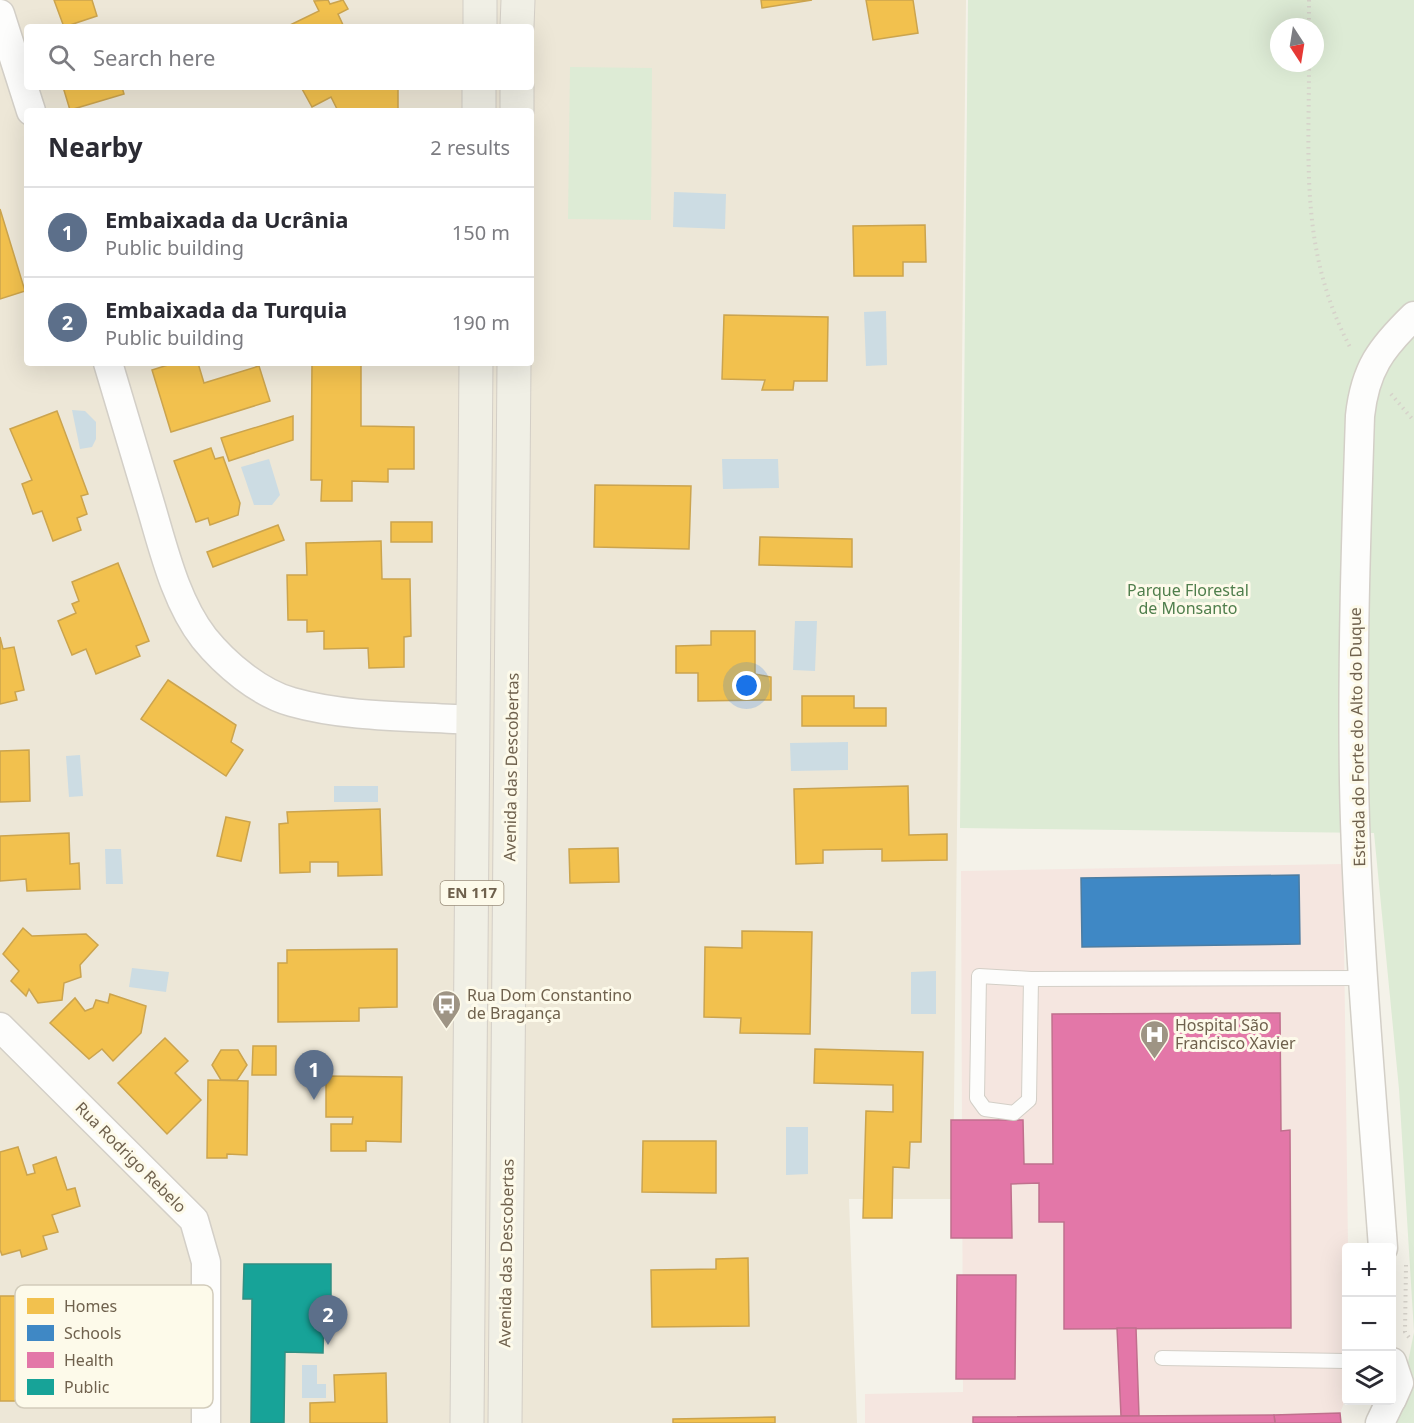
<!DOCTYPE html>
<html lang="en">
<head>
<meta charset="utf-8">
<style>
  :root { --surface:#fff; --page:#f7f7f7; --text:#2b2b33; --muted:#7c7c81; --line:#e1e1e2; --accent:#0f766e }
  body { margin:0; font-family:"Noto Sans",sans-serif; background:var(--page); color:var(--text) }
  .controls { position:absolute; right:18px; bottom:18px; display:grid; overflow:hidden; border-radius:6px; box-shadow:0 6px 24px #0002 }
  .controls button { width:54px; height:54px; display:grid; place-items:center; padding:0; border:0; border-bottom:2px solid var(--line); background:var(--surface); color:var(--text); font:30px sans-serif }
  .compass { position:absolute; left:1270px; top:18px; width:54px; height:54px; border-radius:50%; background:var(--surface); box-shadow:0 6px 24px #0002; rotate:168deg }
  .you { position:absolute; left:747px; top:686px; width:21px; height:21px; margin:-15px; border:4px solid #fff; border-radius:50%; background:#1a73e8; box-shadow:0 0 0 9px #1a73e833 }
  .badge { display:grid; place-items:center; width:39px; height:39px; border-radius:50%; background:var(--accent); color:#fff; font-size:20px; font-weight:700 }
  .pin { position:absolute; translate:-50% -50px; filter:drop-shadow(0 2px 3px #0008) }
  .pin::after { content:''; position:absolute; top:32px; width:21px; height:18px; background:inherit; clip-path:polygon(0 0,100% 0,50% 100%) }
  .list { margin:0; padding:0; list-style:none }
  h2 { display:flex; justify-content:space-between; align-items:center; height:78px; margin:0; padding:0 24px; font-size:26px }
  h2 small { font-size:20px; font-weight:400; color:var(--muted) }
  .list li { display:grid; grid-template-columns:39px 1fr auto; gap:18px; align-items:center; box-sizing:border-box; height:90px; padding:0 24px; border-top:2px solid var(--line) }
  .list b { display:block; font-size:22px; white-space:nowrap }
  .list p { margin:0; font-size:20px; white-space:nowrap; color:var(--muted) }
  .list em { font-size:20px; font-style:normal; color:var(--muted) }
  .icon { flex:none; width:33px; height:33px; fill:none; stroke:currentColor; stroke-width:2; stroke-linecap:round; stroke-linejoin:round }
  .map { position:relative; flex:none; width:1414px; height:1423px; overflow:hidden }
  .search { position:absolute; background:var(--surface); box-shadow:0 6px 24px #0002; left:24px; top:24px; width:510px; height:66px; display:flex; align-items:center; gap:15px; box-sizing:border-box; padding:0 21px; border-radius:6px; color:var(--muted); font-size:22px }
  .panel { position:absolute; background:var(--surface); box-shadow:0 6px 24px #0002; left:24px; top:108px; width:510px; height:258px; border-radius:6px }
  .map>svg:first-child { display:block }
  .residential { fill:#ede7d7; fill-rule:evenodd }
  .medical { fill:#f5e6e0 }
  .green { fill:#ddebd5; fill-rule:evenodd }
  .water { fill:#ccdce3 }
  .homes { fill:#f2c14e; stroke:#cba44e; stroke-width:1.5 }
  .schools { fill:#3f88c5; stroke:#4d7ca1; stroke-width:1.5 }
  .health { fill:#e377a8; stroke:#c0708d; stroke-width:1.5 }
  .public { fill:#17a398; stroke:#318f82; stroke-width:1.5 }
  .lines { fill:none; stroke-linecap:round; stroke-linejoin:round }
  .lane-casing { stroke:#d3cfc7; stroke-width:16 }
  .street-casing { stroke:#d3cfc7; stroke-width:31 }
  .primary-casing { stroke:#d3cec6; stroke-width:35 }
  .path { stroke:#d6d2ca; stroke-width:4; stroke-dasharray:1.5 4.5; stroke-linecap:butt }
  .lane { stroke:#fdfdfc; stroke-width:14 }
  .street { stroke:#fdfdfc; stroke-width:28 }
  .primary { stroke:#f0efe5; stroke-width:33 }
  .labels { text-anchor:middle; stroke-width:6; stroke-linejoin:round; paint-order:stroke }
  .shield { fill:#fdfaea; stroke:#9a8f7c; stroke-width:1.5 }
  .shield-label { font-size:15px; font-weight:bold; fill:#6f614d }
  .park-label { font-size:16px; fill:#4f7e4c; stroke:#fdfaea }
  .street-label { font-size:16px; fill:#6f614d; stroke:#fdfaea }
  .poi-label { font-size:16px; fill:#6f614d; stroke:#fdfaea; text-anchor:start }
  .key { fill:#fdfaea; stroke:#d2ccbb; stroke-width:1.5 }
  .key-label { font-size:16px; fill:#6f614d }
</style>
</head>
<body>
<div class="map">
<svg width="1414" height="1423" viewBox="0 0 1414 1423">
  <rect width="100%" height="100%" fill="#f4f2e9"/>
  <!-- residential -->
  <path class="residential" d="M0 0H966L953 1199H849L857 1423H0ZM27 27H531V87H27ZM27 111H531V363H27Z"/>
  <!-- medical -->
  <polygon class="medical" points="1343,864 1348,1247 1346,1398 1336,1423 865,1423 865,1394 963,1392 961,871"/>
  <!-- green -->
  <g class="green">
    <path d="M968 0H1414V1332L1399 1089 1374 833 960 828ZM1279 27H1315V63H1279Z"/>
    <polygon points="570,67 652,68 651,220 568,219"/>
    <polygon points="1414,1332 1414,1423 1396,1423"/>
  </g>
  <!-- water -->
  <g class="water">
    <polygon points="674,192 726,194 725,229 673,227"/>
    <polygon points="886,311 887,365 866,366 864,312"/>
    <polygon points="72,410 85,411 96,422 96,439 92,447 80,449"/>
    <polygon points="269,459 280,495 272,505 254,505 241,467"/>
    <polygon points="722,459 778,459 779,488 723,489"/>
    <polygon points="795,621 817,621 815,671 793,670"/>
    <polygon points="848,742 848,770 791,771 790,743"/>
    <polygon points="80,755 83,796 69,797 66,756"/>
    <rect x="334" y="786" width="44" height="16"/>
    <polygon points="105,849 121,849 123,884 106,884"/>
    <polygon points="132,968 169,972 166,992 129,987"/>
    <polygon points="936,971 936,1014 911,1014 911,972"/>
    <polygon points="786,1127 808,1127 808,1174 786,1175"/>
    <polygon points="302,1365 317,1365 317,1384 326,1384 326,1398 302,1398"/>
  </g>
  <!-- homes -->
  <g class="homes">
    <polygon points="54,0 92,0 97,16 64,27"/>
    <polygon points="328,0 330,4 343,0 348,9 338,14 344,27 286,27 319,11 314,1"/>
    <polygon points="761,0 812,0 762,8"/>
    <polygon points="866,0 913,0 918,33 873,40"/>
    <polygon points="63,87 122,87 124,94 70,110"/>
    <polygon points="301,87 398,87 398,111 338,111 331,97 312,107"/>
    <polygon points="0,209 25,291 0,299"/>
    <polygon points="925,225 926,262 903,262 903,276 854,276 853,226"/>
    <polygon points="724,315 828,317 827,381 794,381 793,390 762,390 765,380 722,379"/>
    <polygon points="174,363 198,363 204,383 259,366 270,401 171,432 152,370"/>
    <polygon points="312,363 361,363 361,426 414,427 414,469 388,469 388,482 352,481 352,501 321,501 322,480 311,480"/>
    <polygon points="57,411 88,494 81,496 87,514 77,518 81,530 53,541 42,511 33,514 22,484 32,480 10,429"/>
    <polygon points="293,416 293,440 229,461 221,438"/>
    <polygon points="211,448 215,459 223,457 240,503 238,515 210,525 208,518 196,522 174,461"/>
    <polygon points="595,485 691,486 689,549 594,547"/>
    <rect x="391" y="522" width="41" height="20"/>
    <polygon points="278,525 284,540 213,567 207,552"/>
    <polygon points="760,537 852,539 852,567 759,565"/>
    <polygon points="381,541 382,579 410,579 411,636 404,637 404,667 369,668 368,648 324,649 324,631 307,632 307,620 288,620 287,575 307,575 306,543"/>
    <polygon points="118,563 149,641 136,646 140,656 96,674 86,649 72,655 58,621 76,613 72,604 79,601 72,582"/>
    <polygon points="711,631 755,631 755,674 771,677 771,700 698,701 698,673 676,673 676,646 711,645"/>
    <polygon points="0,637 3,649 14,647 24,690 15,692 17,700 0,704"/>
    <polygon points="168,680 236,725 231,742 243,750 226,776 141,719"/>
    <polygon points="802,696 854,696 854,708 886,708 886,726 802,726"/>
    <polygon points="29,750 30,801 0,802 0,751"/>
    <polygon points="908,786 909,835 947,834 947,860 882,861 882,849 823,850 823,863 796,864 794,789"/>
    <polygon points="380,809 382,875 338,876 338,862 310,862 310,872 280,873 279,824 288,823 287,812"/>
    <polygon points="226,817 250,822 241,861 217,856"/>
    <polygon points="69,833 70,864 79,863 80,889 27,891 26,879 0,881 0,836"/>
    <polygon points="618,848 619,882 570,883 569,849"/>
    <polygon points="23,928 32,936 86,934 98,945 80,965 81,977 64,983 62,1000 38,1003 29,989 26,996 11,981 19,971 3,954"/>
    <polygon points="742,931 812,932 810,1034 740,1033 741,1018 704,1017 705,947 742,948"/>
    <polygon points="397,949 397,1007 359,1008 359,1021 278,1022 278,963 287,963 287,950"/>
    <polygon points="110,994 146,1006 141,1033 113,1061 102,1049 89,1059 50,1023 75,998 85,1011 93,1008 96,1000 108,1003"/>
    <polygon points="165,1038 188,1061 175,1073 201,1100 167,1134 118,1083"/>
    <polygon points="253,1046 276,1046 276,1075 252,1075"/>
    <polygon points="815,1049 923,1052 921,1142 910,1142 909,1168 893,1167 892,1218 863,1218 866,1111 893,1112 893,1085 814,1083"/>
    <polygon points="221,1050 238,1050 247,1065 237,1080 221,1080 212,1065"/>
    <polygon points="326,1076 402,1077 401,1142 366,1141 366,1151 331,1151 331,1124 352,1124 353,1117 326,1117"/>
    <polygon points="208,1080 248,1081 247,1155 227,1154 227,1158 207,1158"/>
    <polygon points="643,1141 716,1141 716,1193 642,1192"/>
    <polygon points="18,1147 27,1175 35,1173 33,1165 56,1157 67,1190 75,1188 80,1206 52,1215 58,1232 43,1236 47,1249 22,1257 20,1250 2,1255 0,1250 0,1152"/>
    <polygon points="748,1258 749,1326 652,1327 651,1270 716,1269 716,1259"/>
    <rect x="0" y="1296" width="39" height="105"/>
    <polygon points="386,1373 387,1423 310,1423 310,1403 335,1402 334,1375"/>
    <polygon points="775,1417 775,1423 673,1423 673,1419"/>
  </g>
  <!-- schools -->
  <polygon class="schools" points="1299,875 1300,944 1082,947 1081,878"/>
  <!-- health -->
  <g class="health">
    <polygon points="1280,1013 1281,1131 1290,1130 1291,1328 1064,1329 1064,1222 1039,1222 1039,1183 1011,1184 1012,1238 951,1238 951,1120 1023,1120 1024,1164 1053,1164 1052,1014"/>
    <polygon points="957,1275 1016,1275 1015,1379 956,1379"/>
    <polygon points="1117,1328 1136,1328 1139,1416 1121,1416"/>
    <polygon points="1340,1413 1341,1423 1275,1423 1274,1415"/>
    <polygon points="1274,1415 1275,1423 973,1423 973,1417"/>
  </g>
  <!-- public -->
  <polygon class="public" points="244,1264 331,1264 331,1315 324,1314 323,1353 285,1352 284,1423 251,1423 252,1299 243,1299"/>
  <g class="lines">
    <defs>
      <g id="lane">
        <polyline points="1031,979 979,976 977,1098 985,1109 1014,1113 1029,1100 1031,979 1364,978"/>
        <polyline points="1162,1358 1346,1361"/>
      </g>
      <g id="street">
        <polyline points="0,14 31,111"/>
        <path d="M108 363C122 411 137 459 151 507 164 551 176 602 204 638 225 664 259 693 292 702 348 718 415 716 473 720"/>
        <polyline points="0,1027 194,1220 206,1262 206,1423"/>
        <path d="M1383 1248C1372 1093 1357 937 1354 782 1352 660 1356 538 1360 416 1365 369 1381 348 1414 316"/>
        <polyline points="1392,1362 1399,1383 1392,1399"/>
        <polyline points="1380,1423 1391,1400"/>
      </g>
      <g id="primary">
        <polyline points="480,27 480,0"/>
        <polyline points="517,27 518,0"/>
        <polyline points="479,111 479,87"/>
        <polyline points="517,111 517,87"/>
        <polyline points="467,1423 476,363"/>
        <polyline points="505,1423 514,363"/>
      </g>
    </defs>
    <!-- lane casing -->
    <use href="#lane" class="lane-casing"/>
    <!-- street casing -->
    <use href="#street" class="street-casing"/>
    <!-- primary casing -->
    <use href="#primary" class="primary-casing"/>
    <!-- path -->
    <g class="path">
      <polyline points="1309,0 1309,27"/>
      <path d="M1309 63C1309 167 1300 253 1351 349"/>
      <polyline points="1391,394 1414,421"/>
      <polyline points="1406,1265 1405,1332 1411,1340"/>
    </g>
    <!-- lane -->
    <use href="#lane" class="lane"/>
    <!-- street -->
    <use href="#street" class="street"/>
    <!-- primary -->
    <use href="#primary" class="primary"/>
  </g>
  <!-- icons -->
  <defs>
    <symbol id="bus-pin" viewBox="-11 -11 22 30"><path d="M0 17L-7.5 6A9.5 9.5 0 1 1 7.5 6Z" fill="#9e9484" stroke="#fdfaea"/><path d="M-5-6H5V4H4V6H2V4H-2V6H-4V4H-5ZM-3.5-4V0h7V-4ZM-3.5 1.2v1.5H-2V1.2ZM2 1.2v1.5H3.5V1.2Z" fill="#fff"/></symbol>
    <symbol id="hospital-pin" viewBox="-11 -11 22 30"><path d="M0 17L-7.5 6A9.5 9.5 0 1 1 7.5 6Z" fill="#9e9484" stroke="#fdfaea"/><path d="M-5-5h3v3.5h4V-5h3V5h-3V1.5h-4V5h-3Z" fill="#fff"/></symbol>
  </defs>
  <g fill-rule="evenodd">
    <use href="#bus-pin" x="430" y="988" width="33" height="45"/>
    <use href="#hospital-pin" x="1138" y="1018" width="33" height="45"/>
  </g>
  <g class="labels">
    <!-- shield labels -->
    <rect class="shield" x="440.5" y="881" width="63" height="24" rx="4.5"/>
    <g class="shield-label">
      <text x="472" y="898">EN 117</text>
    </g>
    <!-- park labels -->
    <g class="park-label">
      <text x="1188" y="596">Parque Florestal<tspan x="1188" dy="18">de Monsanto</tspan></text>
    </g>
    <!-- street labels -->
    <g class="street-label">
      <text transform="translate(1357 737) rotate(-91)" y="6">Estrada do Forte do Alto do Duque</text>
      <text transform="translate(511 767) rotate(-89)" y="6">Avenida das Descobertas</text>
      <text transform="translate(131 1157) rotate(45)" y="6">Rua Rodrigo Rebelo</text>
      <text transform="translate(506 1253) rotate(-89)" y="6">Avenida das Descobertas</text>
    </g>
    <!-- poi labels -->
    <g class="poi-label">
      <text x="467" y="1001">Rua Dom Constantino<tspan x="467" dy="18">de Bragança</tspan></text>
      <text x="1175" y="1031">Hospital São<tspan x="1175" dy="18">Francisco Xavier</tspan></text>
    </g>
  </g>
  <!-- legend -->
  <rect x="15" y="1285" width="198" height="123" rx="9" class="key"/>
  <rect x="27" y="1298" width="27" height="16" fill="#f2c14e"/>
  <rect x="27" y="1325" width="27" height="16" fill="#3f88c5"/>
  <rect x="27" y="1352" width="27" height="16" fill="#e377a8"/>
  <rect x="27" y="1379" width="27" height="16" fill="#17a398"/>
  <g class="key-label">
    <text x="64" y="1312">Homes</text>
    <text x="64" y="1339">Schools</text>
    <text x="64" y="1366">Health</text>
    <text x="64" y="1393">Public</text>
  </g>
</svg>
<div class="controls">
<button>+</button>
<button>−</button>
<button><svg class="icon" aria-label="layers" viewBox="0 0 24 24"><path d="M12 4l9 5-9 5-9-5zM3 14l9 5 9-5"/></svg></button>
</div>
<svg class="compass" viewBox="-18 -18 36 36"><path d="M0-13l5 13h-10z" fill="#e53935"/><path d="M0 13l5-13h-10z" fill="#7c7c81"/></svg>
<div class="you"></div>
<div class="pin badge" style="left:314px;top:1100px;background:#5c6f8a">1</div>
<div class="pin badge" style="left:328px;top:1345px;background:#5c6f8a">2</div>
<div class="search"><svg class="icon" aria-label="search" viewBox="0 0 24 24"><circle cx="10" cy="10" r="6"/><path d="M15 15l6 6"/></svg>Search here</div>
<section class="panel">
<h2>Nearby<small>2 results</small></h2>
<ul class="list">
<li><span class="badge" style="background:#5c6f8a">1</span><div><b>Embaixada da Ucrânia</b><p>Public building</p></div><em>150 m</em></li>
<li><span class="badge" style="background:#5c6f8a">2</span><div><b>Embaixada da Turquia</b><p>Public building</p></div><em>190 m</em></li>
</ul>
</section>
</div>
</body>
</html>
